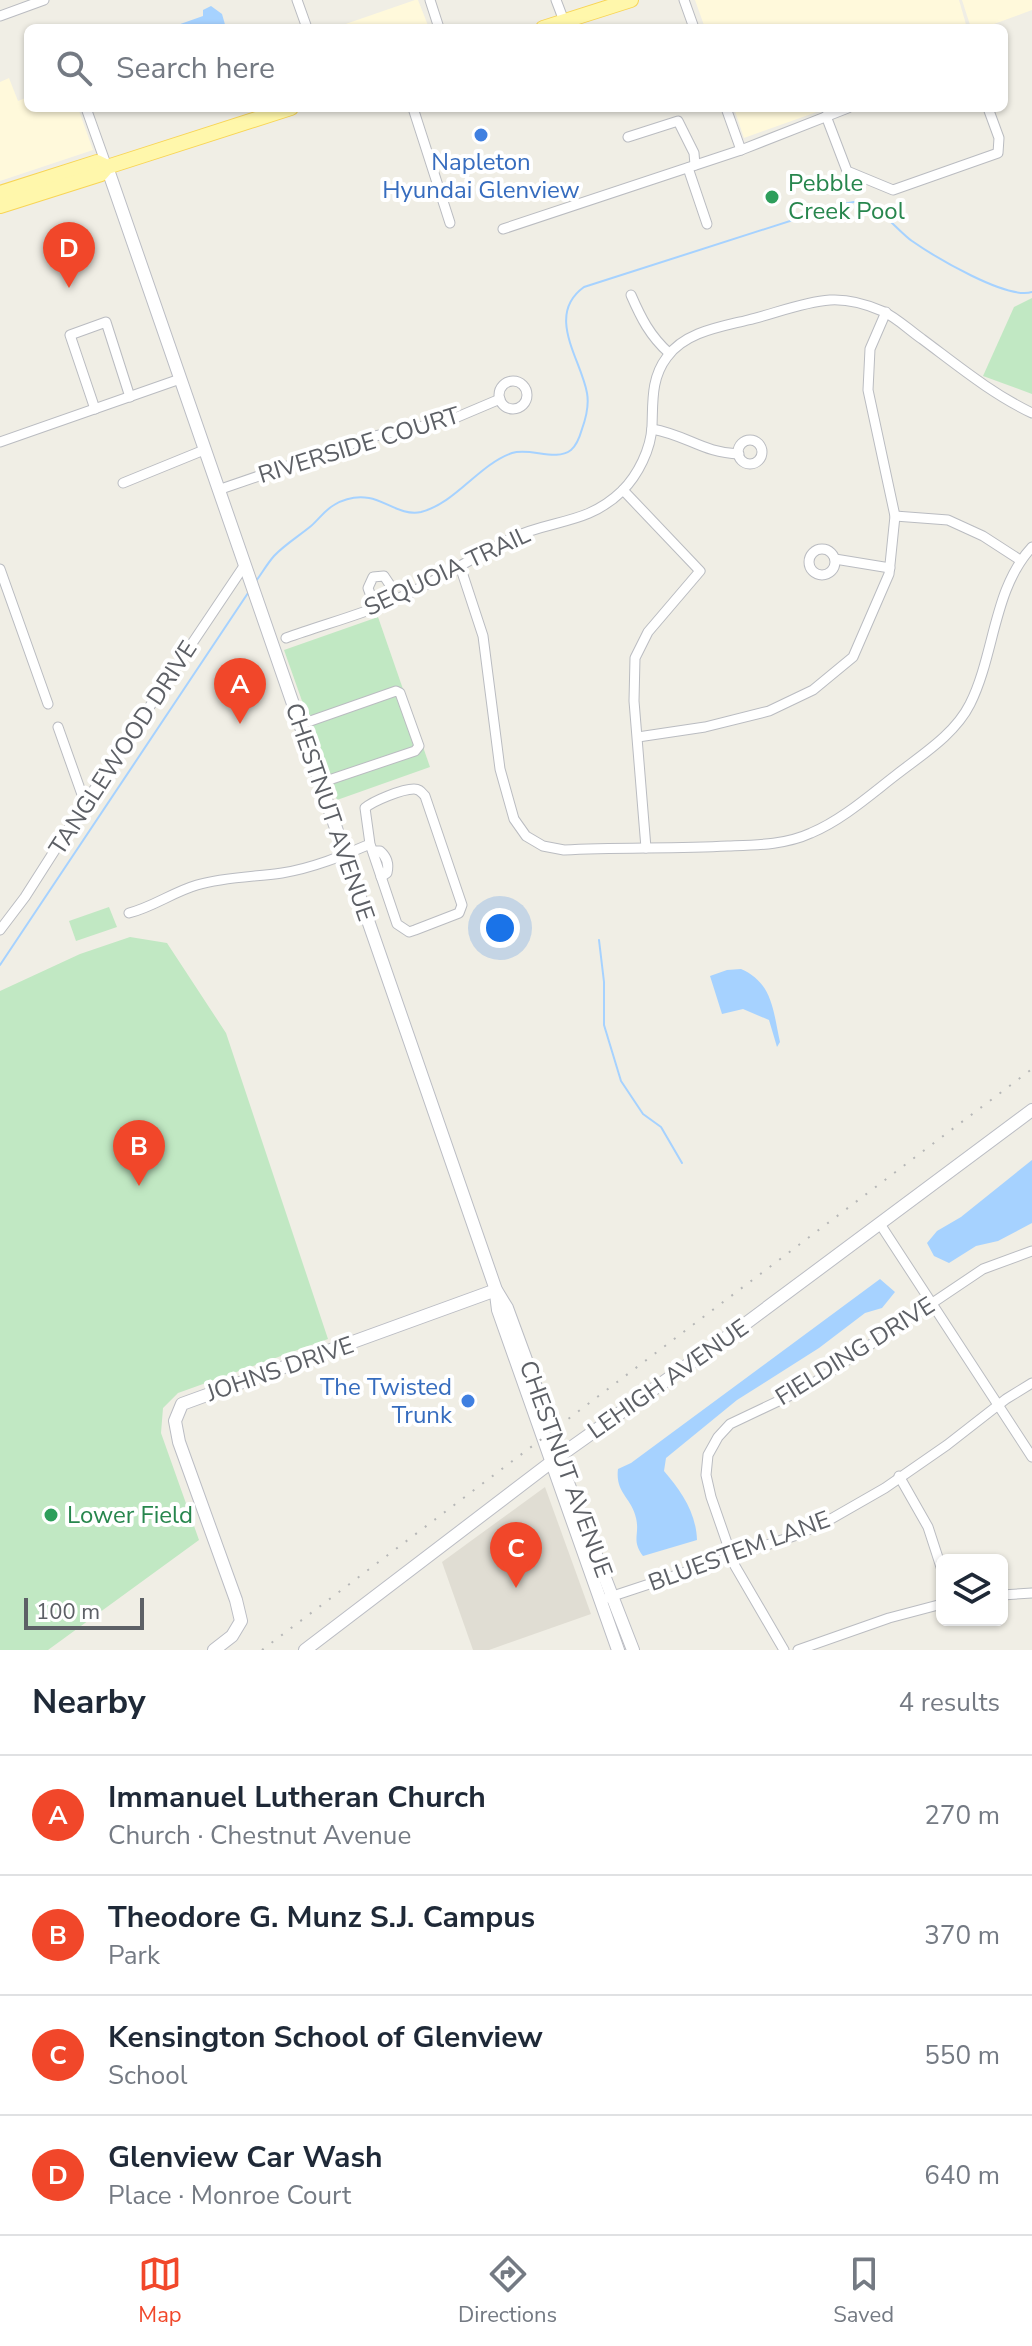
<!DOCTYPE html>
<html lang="en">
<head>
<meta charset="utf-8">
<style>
  :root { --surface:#fff; --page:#f2f2f3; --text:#1f2937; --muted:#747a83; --line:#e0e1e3; --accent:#f1472a }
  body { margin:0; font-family:"Nunito Sans",sans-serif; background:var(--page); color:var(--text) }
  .controls { position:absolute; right:24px; bottom:24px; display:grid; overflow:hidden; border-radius:12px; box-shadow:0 2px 6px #0004 }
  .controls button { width:72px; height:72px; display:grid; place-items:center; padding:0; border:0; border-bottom:2px solid var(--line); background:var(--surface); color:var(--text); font:40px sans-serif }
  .scale { position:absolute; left:24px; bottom:20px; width:120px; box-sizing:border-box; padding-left:8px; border:4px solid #5d6066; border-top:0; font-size:22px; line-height:28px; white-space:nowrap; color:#5d6066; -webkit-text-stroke:6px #fff; paint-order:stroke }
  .you { position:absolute; left:500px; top:928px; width:28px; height:28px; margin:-20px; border:6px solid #fff; border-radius:50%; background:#1a73e8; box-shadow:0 0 0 12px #1a73e833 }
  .badge { display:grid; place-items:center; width:52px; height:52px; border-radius:50%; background:var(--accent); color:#fff; font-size:26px; font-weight:700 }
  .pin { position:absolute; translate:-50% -66px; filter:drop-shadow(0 2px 4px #0008) }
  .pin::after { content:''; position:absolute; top:42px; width:28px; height:24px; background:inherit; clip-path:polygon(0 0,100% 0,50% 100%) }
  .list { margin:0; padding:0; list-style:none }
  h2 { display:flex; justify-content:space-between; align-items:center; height:104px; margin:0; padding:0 32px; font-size:34px }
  h2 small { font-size:26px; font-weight:400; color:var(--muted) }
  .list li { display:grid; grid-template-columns:52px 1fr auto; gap:24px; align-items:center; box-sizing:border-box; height:120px; padding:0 32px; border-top:2px solid var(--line) }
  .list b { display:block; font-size:30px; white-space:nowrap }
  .list p { margin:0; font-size:26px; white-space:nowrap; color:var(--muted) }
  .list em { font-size:26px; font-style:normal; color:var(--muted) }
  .icon { flex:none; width:44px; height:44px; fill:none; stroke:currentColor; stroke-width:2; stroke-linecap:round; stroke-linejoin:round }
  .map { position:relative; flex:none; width:1032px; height:1650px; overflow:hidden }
  .search { position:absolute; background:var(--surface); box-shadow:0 2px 6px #0004; left:24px; right:24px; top:24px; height:88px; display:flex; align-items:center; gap:20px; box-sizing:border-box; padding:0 28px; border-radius:12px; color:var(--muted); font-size:30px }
  .sheet { height:584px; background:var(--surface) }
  nav { display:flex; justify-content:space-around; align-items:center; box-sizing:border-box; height:112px; border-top:2px solid var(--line); background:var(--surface); font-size:22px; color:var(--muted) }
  nav a { display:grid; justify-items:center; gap:4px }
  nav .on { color:var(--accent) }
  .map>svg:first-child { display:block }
  .commercial { fill:#fff9db }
  .education { fill:#e0ddd3 }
  .green { fill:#c1e8c3 }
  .water { fill:#a6d2ff }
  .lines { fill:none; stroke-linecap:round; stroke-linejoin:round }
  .stream { stroke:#a6d2ff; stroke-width:2 }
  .street-casing { stroke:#babcc1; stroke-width:11 }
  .secondary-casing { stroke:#bbbdc4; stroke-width:14 }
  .primary-casing { stroke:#f8d556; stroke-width:16 }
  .street { stroke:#fff; stroke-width:9 }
  .secondary { stroke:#fff; stroke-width:12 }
  .primary { stroke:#fff7ab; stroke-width:14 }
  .rail { stroke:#b6b7b7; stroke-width:2; stroke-dasharray:2 10; stroke-linecap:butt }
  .shop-dot { fill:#3f7fe0; stroke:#fff; stroke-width:3 }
  .leisure-dot { fill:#2e9e5b; stroke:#fff; stroke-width:3 }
  .labels { text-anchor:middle; stroke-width:8; stroke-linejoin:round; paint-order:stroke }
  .shop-label { font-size:24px; fill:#366cbe; stroke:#fff }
  .leisure-label { font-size:24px; fill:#27864d; stroke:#fff; text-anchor:start }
  .street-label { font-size:24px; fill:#5d6066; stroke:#fff }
</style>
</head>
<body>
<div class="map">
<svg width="1032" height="1650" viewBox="0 0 1032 1650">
  <rect width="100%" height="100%" fill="#f0eee5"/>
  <!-- commercial -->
  <g class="commercial">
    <polygon points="415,0 418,0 429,28 334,28"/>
    <polygon points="695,0 959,0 967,28 705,28"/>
    <polygon points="962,0 1032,0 1032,10 983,28 971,28"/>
    <polygon points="9,78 18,101 28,97 28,108 78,108 93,150 0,181 0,82"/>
    <polygon points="734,108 828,108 744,138"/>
  </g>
  <!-- education -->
  <polygon class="education" points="545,1487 591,1614 489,1650 473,1650 442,1562"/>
  <!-- green -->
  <g class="green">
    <polygon points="1032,298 1032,394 983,376 1014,307"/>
    <polygon points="378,617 430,767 337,800 284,650"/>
    <polygon points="109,907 117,927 76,941 69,921"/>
    <polygon points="130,937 167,943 226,1033 328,1339 178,1393 163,1408 161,1433 199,1540 48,1650 0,1650 0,991 80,954"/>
  </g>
  <!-- water -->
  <g class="water">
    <polygon points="211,6 222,14 226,28 169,28 203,16 203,10"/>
    <path d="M741 969C773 983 773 1011 780 1042L777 1047 769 1020 743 1009 722 1014 710 976 727 970Z"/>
    <polygon points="1032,1160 1032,1223 998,1241 976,1246 949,1263 934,1256 927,1243 937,1231 961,1217"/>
    <path d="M880 1279 895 1292 882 1308 865 1313 819 1348 737 1400 666 1458 664 1471C681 1491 696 1512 697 1540L643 1556C631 1540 640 1535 636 1518 632 1498 615 1493 618 1469L631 1463Z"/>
  </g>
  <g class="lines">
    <!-- stream -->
    <g class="stream">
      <path d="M256 581C262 573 267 564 274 556 284 545 299 536 311 526 319 519 325 510 334 505 344 499 357 496 369 498 386 501 402 516 421 512 456 503 478 465 512 453 530 447 556 462 571 450 577 445 580 436 582 429 586 418 589 404 587 393 581 359 545 315 584 287L843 204C849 203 856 201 862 202 878 205 898 231 912 241 935 257 1007 300 1032 292"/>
      <polyline points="599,940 604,982 604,1025 621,1081 643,1114 661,1127 682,1163"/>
      <polyline points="0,965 248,593"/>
    </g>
    <defs>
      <g id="street">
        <polyline points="297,0 307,28"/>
        <polyline points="430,0 439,28"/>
        <polyline points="556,0 564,21"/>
        <polyline points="684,0 694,28"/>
        <polyline points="0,16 44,0"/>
        <polyline points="86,108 107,167"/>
        <polyline points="413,108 450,223"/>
        <polyline points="726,108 741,150"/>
        <polyline points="826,116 847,171 893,190 998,153 999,138 988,108"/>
        <polyline points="628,137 678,121 694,153 695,165"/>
        <polyline points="688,168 707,224"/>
        <polyline points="503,229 741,150 848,108"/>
        <path d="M631 295C641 318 650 336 669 353"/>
        <circle cx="513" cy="395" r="14"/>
        <polyline points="95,409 70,335 106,322 130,397"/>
        <path d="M652 429C687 435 703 453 739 454"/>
        <circle cx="750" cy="452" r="12"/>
        <polyline points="0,442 180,379"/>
        <polyline points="123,483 204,450"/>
        <polyline points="218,490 375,436 448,421 500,399"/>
        <polyline points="623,490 700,571 648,632 635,658 634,701 646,848"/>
        <polyline points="895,516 948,520 983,536 1020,560"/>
        <circle cx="822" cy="562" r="13"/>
        <polyline points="835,559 890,568"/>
        <path d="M460 566 483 636 500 769 514 819 526 836 543 846 564 850C618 847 673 849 728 846 756 845 785 845 811 833 842 820 870 795 896 775 923 754 955 734 970 704 995 654 993 589 1032 547"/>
        <polyline points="0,569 48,704"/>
        <polyline points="375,607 368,588 373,577 384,576 390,585 395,600"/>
        <path d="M286 638C322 625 360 615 395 600 435 582 473 557 512 538 552 519 587 525 622 491 638 475 651 449 652 426 653 401 651 378 667 357 685 332 720 327 748 320 774 314 802 302 830 300 848 299 866 304 882 311 896 317 909 330 922 339 957 365 992 394 1032 413"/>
        <polyline points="299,725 396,691 400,693 419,746 415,751 320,783"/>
        <polyline points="58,727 85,803"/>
        <polyline points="638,737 705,727 769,711 813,690 853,657 889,574 895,516 868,390 870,349 886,312"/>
        <path d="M373 851H380C387 857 389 865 387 873L381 877"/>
        <path d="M129 913C153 907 173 892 197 885 224 877 254 877 282 873 313 868 342 856 370 844L397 924 409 932 415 930 459 913 462 905 425 796C421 792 420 789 414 789 402 789 373 801 365 808L370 844"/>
        <polyline points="0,930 25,897 85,803 244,566"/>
        <polyline points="880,1224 1032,1457"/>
        <polyline points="899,1476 928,1527 942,1570"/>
        <polyline points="1002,1595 1032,1593"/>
        <polyline points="607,1598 794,1536 824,1523 885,1488 947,1445 1006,1399 1032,1383"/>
        <polyline points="784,1650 735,1566 711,1497 706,1475 708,1455 718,1437 730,1424 806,1388 983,1269 1032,1251"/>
        <polyline points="798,1650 889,1618 942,1604"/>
      </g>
      <g id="secondary">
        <polyline points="107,167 496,1290 507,1308 554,1436 558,1457 633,1650"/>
        <polyline points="496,1294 498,1310 618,1650"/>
        <polyline points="214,1650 232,1636 241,1621 236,1600 179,1442 175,1421 182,1404 496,1290"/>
        <polyline points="305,1650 558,1457 737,1330 1032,1110"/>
      </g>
      <g id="primary">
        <polyline points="543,28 631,0"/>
        <polyline points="0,193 97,162 107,167"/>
        <polyline points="0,206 101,174 107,167 291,108"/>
      </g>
    </defs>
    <!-- street casing -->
    <use href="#street" class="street-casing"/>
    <!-- secondary casing -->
    <use href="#secondary" class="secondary-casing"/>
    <!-- primary casing -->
    <use href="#primary" class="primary-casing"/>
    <!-- street -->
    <use href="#street" class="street"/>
    <!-- secondary -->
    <use href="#secondary" class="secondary"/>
    <!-- primary -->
    <use href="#primary" class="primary"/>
    <!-- rail -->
    <polyline class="rail" points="262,1650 1032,1069"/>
  </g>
  <!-- markers -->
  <g class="shop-dot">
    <circle cx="481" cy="135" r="8"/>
    <circle cx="468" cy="1401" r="8"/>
  </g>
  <g class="leisure-dot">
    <circle cx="772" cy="197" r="8"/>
    <circle cx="51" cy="1515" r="8"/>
  </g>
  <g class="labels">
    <!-- shop labels -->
    <g class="shop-label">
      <text x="481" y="170">Napleton<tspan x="481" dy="28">Hyundai Glenview</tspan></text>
      <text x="452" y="1395" text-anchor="end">The Twisted<tspan x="452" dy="28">Trunk</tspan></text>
    </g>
    <!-- leisure labels -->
    <g class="leisure-label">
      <text x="788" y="191">Pebble<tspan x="788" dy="28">Creek Pool</tspan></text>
      <text x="67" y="1523">Lower Field</text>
    </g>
    <!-- street labels -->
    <g class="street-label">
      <text transform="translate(359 445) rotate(-17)" y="8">RIVERSIDE COURT</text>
      <text transform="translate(447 571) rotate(-25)" y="8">SEQUOIA TRAIL</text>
      <text transform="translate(123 748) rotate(-57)" y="8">TANGLEWOOD DRIVE</text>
      <text transform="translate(330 812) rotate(71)" y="8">CHESTNUT AVENUE</text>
      <text transform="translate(855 1351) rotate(-32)" y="8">FIELDING DRIVE</text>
      <text transform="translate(280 1369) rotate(-19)" y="8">JOHNS DRIVE</text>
      <text transform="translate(668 1379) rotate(-35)" y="8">LEHIGH AVENUE</text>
      <text transform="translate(566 1469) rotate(70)" y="8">CHESTNUT AVENUE</text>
      <text transform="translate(739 1551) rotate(-20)" y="8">BLUESTEM LANE</text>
    </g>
  </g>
</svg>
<div class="controls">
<button><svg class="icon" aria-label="layers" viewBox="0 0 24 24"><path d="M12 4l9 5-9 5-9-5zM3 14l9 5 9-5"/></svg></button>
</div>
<div class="scale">100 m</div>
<div class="you"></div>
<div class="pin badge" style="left:240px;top:724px">A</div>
<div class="pin badge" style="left:139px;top:1186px">B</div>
<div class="pin badge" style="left:516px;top:1588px">C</div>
<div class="pin badge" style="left:69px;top:288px">D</div>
<div class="search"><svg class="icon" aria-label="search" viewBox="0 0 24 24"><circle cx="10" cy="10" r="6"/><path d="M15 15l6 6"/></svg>Search here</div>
</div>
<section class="sheet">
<h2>Nearby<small>4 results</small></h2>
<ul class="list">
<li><span class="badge">A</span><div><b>Immanuel Lutheran Church</b><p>Church · Chestnut Avenue</p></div><em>270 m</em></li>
<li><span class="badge">B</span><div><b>Theodore G. Munz S.J. Campus</b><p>Park</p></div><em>370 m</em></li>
<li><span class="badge">C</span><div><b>Kensington School of Glenview</b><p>School</p></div><em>550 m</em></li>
<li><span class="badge">D</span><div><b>Glenview Car Wash</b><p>Place · Monroe Court</p></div><em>640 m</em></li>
</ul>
</section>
<nav>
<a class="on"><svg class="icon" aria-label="map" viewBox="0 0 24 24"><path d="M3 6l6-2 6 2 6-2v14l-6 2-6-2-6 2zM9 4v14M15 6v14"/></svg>Map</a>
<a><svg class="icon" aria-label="directions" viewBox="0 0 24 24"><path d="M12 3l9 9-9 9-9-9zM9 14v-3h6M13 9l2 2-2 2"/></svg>Directions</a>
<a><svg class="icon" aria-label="saved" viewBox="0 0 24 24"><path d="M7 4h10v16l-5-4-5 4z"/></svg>Saved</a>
</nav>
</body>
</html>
